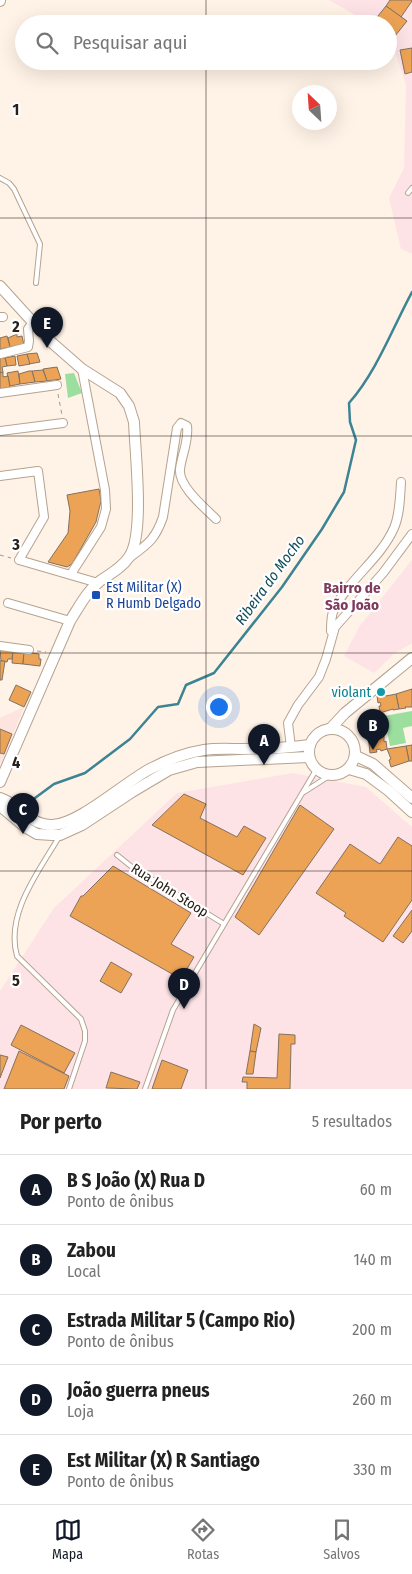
<!DOCTYPE html>
<html lang="pt">
<head>
<meta charset="utf-8">
<style>
  :root { --surface:#fff; --page:#f2f2f2; --text:#222; --muted:#767676; --line:#e0e0e0; --accent:#111827 }
  body { margin:0; font-family:"Fira Sans Condensed",sans-serif; background:var(--page); color:var(--text) }
  .compass { position:absolute; left:292px; top:85px; width:45px; height:45px; border-radius:50%; background:var(--surface); box-shadow:0 5px 20px #0002; rotate:335deg }
  .you { position:absolute; left:218px; top:706px; width:18px; height:18px; margin:-12px; border:4px solid #fff; border-radius:50%; background:#1a73e8; box-shadow:0 0 0 8px #1a73e833 }
  .badge { display:grid; place-items:center; width:32px; height:32px; border-radius:50%; background:var(--accent); color:#fff; font-size:16px; font-weight:700 }
  .pin { position:absolute; translate:-50% -41px; filter:drop-shadow(0 1px 2px #0008) }
  .pin::after { content:''; position:absolute; top:26px; width:18px; height:15px; background:inherit; clip-path:polygon(0 0,100% 0,50% 100%) }
  .list { margin:0; padding:0; list-style:none }
  h2 { display:flex; justify-content:space-between; align-items:center; height:65px; margin:0; padding:0 20px; font-size:21px }
  h2 small { font-size:16px; font-weight:400; color:var(--muted) }
  .list li { display:grid; grid-template-columns:32px 1fr auto; gap:15px; align-items:center; box-sizing:border-box; height:70px; padding:0 20px; border-top:1px solid var(--line) }
  .list b { display:block; font-size:19px; white-space:nowrap }
  .list p { margin:0; font-size:16px; white-space:nowrap; color:var(--muted) }
  .list em { font-size:16px; font-style:normal; color:var(--muted) }
  .icon { flex:none; width:28px; height:28px; fill:none; stroke:currentColor; stroke-width:2; stroke-linecap:round; stroke-linejoin:round }
  .map { position:relative; flex:none; width:412px; height:1089px; overflow:hidden }
  .search { position:absolute; background:var(--surface); box-shadow:0 5px 20px #0002; left:15px; right:15px; top:15px; height:55px; display:flex; align-items:center; gap:12px; box-sizing:border-box; padding:0 18px; border-radius:28px; color:var(--muted); font-size:19px }
  .sheet { height:415px; background:var(--surface) }
  nav { display:flex; justify-content:space-around; align-items:center; box-sizing:border-box; height:70px; border-top:1px solid var(--line); background:var(--surface); font-size:14px; color:var(--muted) }
  nav a { display:grid; justify-items:center; gap:2px }
  nav .on { color:var(--accent) }
  .map>svg:first-child { display:block }
  .industrial { fill:#fee3e6 }
  .education { fill:#fee4de }
  .green { fill:#9cde9e }
  .lines { fill:none; stroke-linecap:round; stroke-linejoin:round }
  .stream { stroke:#3c8494; stroke-width:2.5 }
  .building { fill:#eda355; stroke:#83715f }
  .service-casing { stroke:#b6a390; stroke-width:6 }
  .minor-casing { stroke:#b6a390; stroke-width:10 }
  .tertiary-casing { stroke:#b6a390; stroke-width:12 }
  .path { stroke:#a3988e; stroke-width:1; stroke-dasharray:4 4; stroke-linecap:butt }
  .service { stroke:#fff; stroke-width:4 }
  .minor { stroke:#fff; stroke-width:8 }
  .tertiary { stroke:#fff; stroke-width:10 }
  .grid { fill:none; stroke:#282019; stroke-width:1; stroke-opacity:0.55 }
  .transit-dot { fill:#1a4fb4; stroke:#fff; stroke-width:2 }
  .culture-dot { fill:#0f9aa8; stroke:#fff; stroke-width:2 }
  .labels { text-anchor:middle; stroke-width:4.5; stroke-linejoin:round; paint-order:stroke }
  .transit-label { font-size:14px; fill:#164399; stroke:#fff; text-anchor:start }
  .culture-label { font-size:14px; fill:#0d838f; stroke:#fff; text-anchor:end }
  .street-label { font-size:14px; fill:#282019; stroke:#fff }
  .water-label { font-size:15px; font-style:italic; fill:#104d5b; stroke:#fff }
  .neighbourhood-label { font-size:15px; font-weight:bold; fill:#7e3b5b; stroke:#fff }
  .grid-label { font-size:16px; text-anchor:middle; font-weight:bold; fill:#282019; stroke:#fff; stroke-width:4.5; stroke-linejoin:round; paint-order:stroke }
</style>
</head>
<body>
<div class="map">
<svg width="412" height="1089" viewBox="0 0 412 1089">
  <rect width="100%" height="100%" fill="#fff2e6"/>
  <!-- industrial -->
  <g class="industrial">
    <polygon points="329,0 412,0 412,254 401,249 389,198 404,168 406,85 392,43 388,40 388,24 371,24"/>
    <polygon points="412,560 412,643 394,654 374,673 344,656 359,627"/>
    <polygon points="293,773 366,787 412,827 412,1089 0,1089 0,991 54,908 177,793"/>
  </g>
  <!-- education -->
  <polygon class="education" points="24,707 2,762 0,764 0,718"/>
  <!-- green -->
  <g class="green">
    <polygon points="74,373 82,393 68,398 65,374"/>
    <polygon points="412,711 412,726 403,728 406,743 390,746 384,716"/>
  </g>
  <g class="lines">
    <!-- stream -->
    <path class="stream" d="M35 798 54 784 85 773 130 739 158 707 178 704 186 685 214 673 282 587 322 529 344 492 356 440 350 422 349 403C377 371 392 329 412 292"/>
  </g>
  <!-- building -->
  <g class="building">
    <polygon points="390,0 412,0 412,1 401,17 386,6"/>
    <polygon points="386,6 407,21 395,36 388,31 388,24 378,24 374,21"/>
    <polygon points="412,48 412,72 405,74 400,50"/>
    <polygon points="17,334 17,337 22,336 24,345 10,347 8,338"/>
    <polygon points="7,336 10,347 0,349 0,338"/>
    <polygon points="37,353 40,362 29,364 27,354"/>
    <polygon points="27,354 30,364 19,366 17,356"/>
    <polygon points="15,356 16,365 7,366 5,358"/>
    <polygon points="0,357 5,358 7,366 2,367 3,372 0,373"/>
    <polygon points="57,367 61,379 47,381 43,369"/>
    <polygon points="43,370 47,381 35,382 32,371"/>
    <polygon points="18,371 20,384 10,386 7,373"/>
    <polygon points="29,371 32,371 35,382 20,384 19,374"/>
    <polygon points="3,372 3,377 8,376 10,387 0,389 0,373"/>
    <polygon points="99,489 101,501 96,522 72,564 67,567 48,562 68,533 70,511 67,495"/>
    <polygon points="0,649 13,651 12,659 8,659 7,662 1,661"/>
    <polygon points="13,649 24,651 23,664 12,663"/>
    <polygon points="24,652 39,654 39,659 41,659 40,666 23,664"/>
    <polygon points="0,661 5,661 2,680 0,680"/>
    <polygon points="16,685 31,692 24,707 9,700"/>
    <polygon points="412,689 412,707 405,707 406,708 399,709 396,694"/>
    <polygon points="385,694 386,696 396,694 399,709 393,710 393,709 380,713 379,706 381,706 380,702 378,703 377,696"/>
    <polygon points="380,710 381,725 383,724 384,731 368,734 364,713 374,713 374,711"/>
    <polygon points="0,729 12,734 4,754 0,753"/>
    <polygon points="384,731 384,742 386,741 387,749 381,751 380,749 376,750 377,752 370,753 368,734"/>
    <polygon points="412,745 412,761 409,761 406,746"/>
    <polygon points="406,746 409,761 391,767 389,760 391,759 387,749"/>
    <polygon points="184,794 206,804 200,818 237,837 244,826 266,838 243,875 152,825"/>
    <polygon points="300,805 334,829 259,935 235,917"/>
    <polygon points="398,837 412,846 412,900 383,942 344,916 346,913 316,893 350,844 380,864"/>
    <polygon points="113,866 191,913 171,944 194,957 181,979 70,916 81,896 83,896"/>
    <polygon points="412,910 412,931 403,943 393,936"/>
    <polygon points="111,962 132,974 121,993 100,981"/>
    <polygon points="254,1024 261,1028 256,1052 250,1051"/>
    <polygon points="21,1025 75,1053 64,1073 11,1045"/>
    <polygon points="279,1034 295,1035 295,1044 291,1044 290,1089 247,1089 247,1082 242,1082 243,1077 277,1078"/>
    <polygon points="19,1051 69,1076 64,1089 4,1089"/>
    <polygon points="250,1051 256,1052 253,1074 246,1074"/>
    <polygon points="0,1055 8,1057 0,1078"/>
    <polygon points="162,1060 188,1070 181,1089 152,1089"/>
    <polygon points="111,1072 140,1082 137,1089 106,1088"/>
  </g>
  <g class="lines">
    <defs>
      <g id="service">
        <polyline points="0,178 9,183 14,189 40,244 36,283"/>
        <polyline points="408,193 412,188"/>
        <polyline points="304,792 329,776"/>
        <path d="M59 837C39 871 5 914 17 956L81 1019 85 1031V1041L69 1089"/>
        <polyline points="117,855 132,867 224,924"/>
        <polyline points="145,1089 173,1010 316,770"/>
      </g>
      <g id="minor">
        <polyline points="0,317 3,317"/>
        <polyline points="0,354 28,347 29,341 28,329 33,322"/>
        <polyline points="0,393 57,385"/>
        <polyline points="0,431 63,423"/>
        <polyline points="0,476 38,471 44,517 19,560 98,583"/>
        <path d="M129 558C148 544 155 540 163 517L177 428 181 423 187 426C189 441 182 454 180 469 178 486 205 508 216 519"/>
        <polyline points="71,574 101,527 106,509 105,490 82,369"/>
        <polyline points="8,603 70,621"/>
        <path d="M331 631C331 625 331 617 333 612 347 580 380 560 394 528 400 514 400 497 401 482"/>
        <polyline points="0,646 29,650"/>
        <polyline points="291,747 288,723 298,705 319,677 326,659 335,627 383,573 412,534"/>
      </g>
      <g id="tertiary">
        <polyline points="0,1 0,0"/>
        <path d="M0 286 50 341 82 369 120 393 129 406 134 422C135 452 145 535 129 557 122 568 110 574 100 581 87 591 79 607 70 621L0 782"/>
        <circle cx="332" cy="752" r="23"/>
        <polyline points="330,729 345,713 412,658"/>
        <polyline points="356,756 373,764 412,798"/>
        <polyline points="349,769 366,774 389,791 412,812"/>
        <path d="M0 798C20 804 28 825 52 825 78 825 125 782 150 769 167 760 185 753 204 750 216 748 229 749 242 749 265 749 287 748 310 745"/>
        <polyline points="0,806 25,827 37,834 52,835 60,835 82,825 132,792 169,770 197,762 309,757"/>
      </g>
    </defs>
    <!-- service casing -->
    <use href="#service" class="service-casing"/>
    <!-- minor casing -->
    <use href="#minor" class="minor-casing"/>
    <!-- tertiary casing -->
    <use href="#tertiary" class="tertiary-casing"/>
    <!-- path -->
    <g class="path">
      <polyline points="58,394 62,415"/>
      <polyline points="0,555 11,558"/>
      <polyline points="37,651 46,652"/>
    </g>
    <!-- service -->
    <use href="#service" class="service"/>
    <!-- minor -->
    <use href="#minor" class="minor"/>
    <!-- tertiary -->
    <use href="#tertiary" class="tertiary"/>
  </g>
  <!-- grid -->
  <path class="grid" d="M206 0V24M206 61V1089M0 218H412M0 436H412M0 653H412M0 871H412"/>
  <!-- markers -->
  <rect class="transit-dot" x="91" y="590" width="10" height="10" rx="2.5"/>
  <circle class="culture-dot" cx="381" cy="692" r="5"/>
  <g class="labels">
    <!-- transit labels -->
    <g class="transit-label">
      <text x="106" y="592">Est Militar (X)<tspan x="106" dy="16">R Humb Delgado</tspan></text>
    </g>
    <!-- culture labels -->
    <g class="culture-label">
      <text x="371" y="697">violant</text>
    </g>
    <!-- street labels -->
    <g class="street-label">
      <text transform="translate(170 890) rotate(32)" y="5">Rua John Stoop</text>
    </g>
    <!-- water labels -->
    <g class="water-label">
      <text transform="translate(270 580) rotate(-54)" y="5">Ribeira do Mocho</text>
    </g>
    <!-- neighbourhood labels -->
    <g class="neighbourhood-label">
      <text x="352" y="593">Bairro de<tspan x="352" dy="17">São João</tspan></text>
    </g>
  </g>
  <g class="grid-label">
    <text x="16" y="115">1</text>
    <text x="16" y="332">2</text>
    <text x="16" y="550">3</text>
    <text x="16" y="768">4</text>
    <text x="16" y="986">5</text>
  </g>
</svg>
<svg class="compass" viewBox="-18 -18 36 36"><path d="M0-13l5 13h-10z" fill="#e53935"/><path d="M0 13l5-13h-10z" fill="#767676"/></svg>
<div class="you"></div>
<div class="pin badge" style="left:264px;top:765px">A</div>
<div class="pin badge" style="left:373px;top:750px">B</div>
<div class="pin badge" style="left:23px;top:834px">C</div>
<div class="pin badge" style="left:184px;top:1009px">D</div>
<div class="pin badge" style="left:47px;top:348px">E</div>
<div class="search"><svg class="icon" aria-label="search" viewBox="0 0 24 24"><circle cx="10" cy="10" r="6"/><path d="M15 15l6 6"/></svg>Pesquisar aqui</div>
</div>
<section class="sheet">
<h2>Por perto<small>5 resultados</small></h2>
<ul class="list">
<li><span class="badge">A</span><div><b>B S João (X) Rua D</b><p>Ponto de ônibus</p></div><em>60 m</em></li>
<li><span class="badge">B</span><div><b>Zabou</b><p>Local</p></div><em>140 m</em></li>
<li><span class="badge">C</span><div><b>Estrada Militar 5 (Campo Rio)</b><p>Ponto de ônibus</p></div><em>200 m</em></li>
<li><span class="badge">D</span><div><b>João guerra pneus</b><p>Loja</p></div><em>260 m</em></li>
<li><span class="badge">E</span><div><b>Est Militar (X) R Santiago</b><p>Ponto de ônibus</p></div><em>330 m</em></li>
</ul>
</section>
<nav>
<a class="on"><svg class="icon" aria-label="map" viewBox="0 0 24 24"><path d="M3 6l6-2 6 2 6-2v14l-6 2-6-2-6 2zM9 4v14M15 6v14"/></svg>Mapa</a>
<a><svg class="icon" aria-label="directions" viewBox="0 0 24 24"><path d="M12 3l9 9-9 9-9-9zM9 14v-3h6M13 9l2 2-2 2"/></svg>Rotas</a>
<a><svg class="icon" aria-label="saved" viewBox="0 0 24 24"><path d="M7 4h10v16l-5-4-5 4z"/></svg>Salvos</a>
</nav>
</body>
</html>
